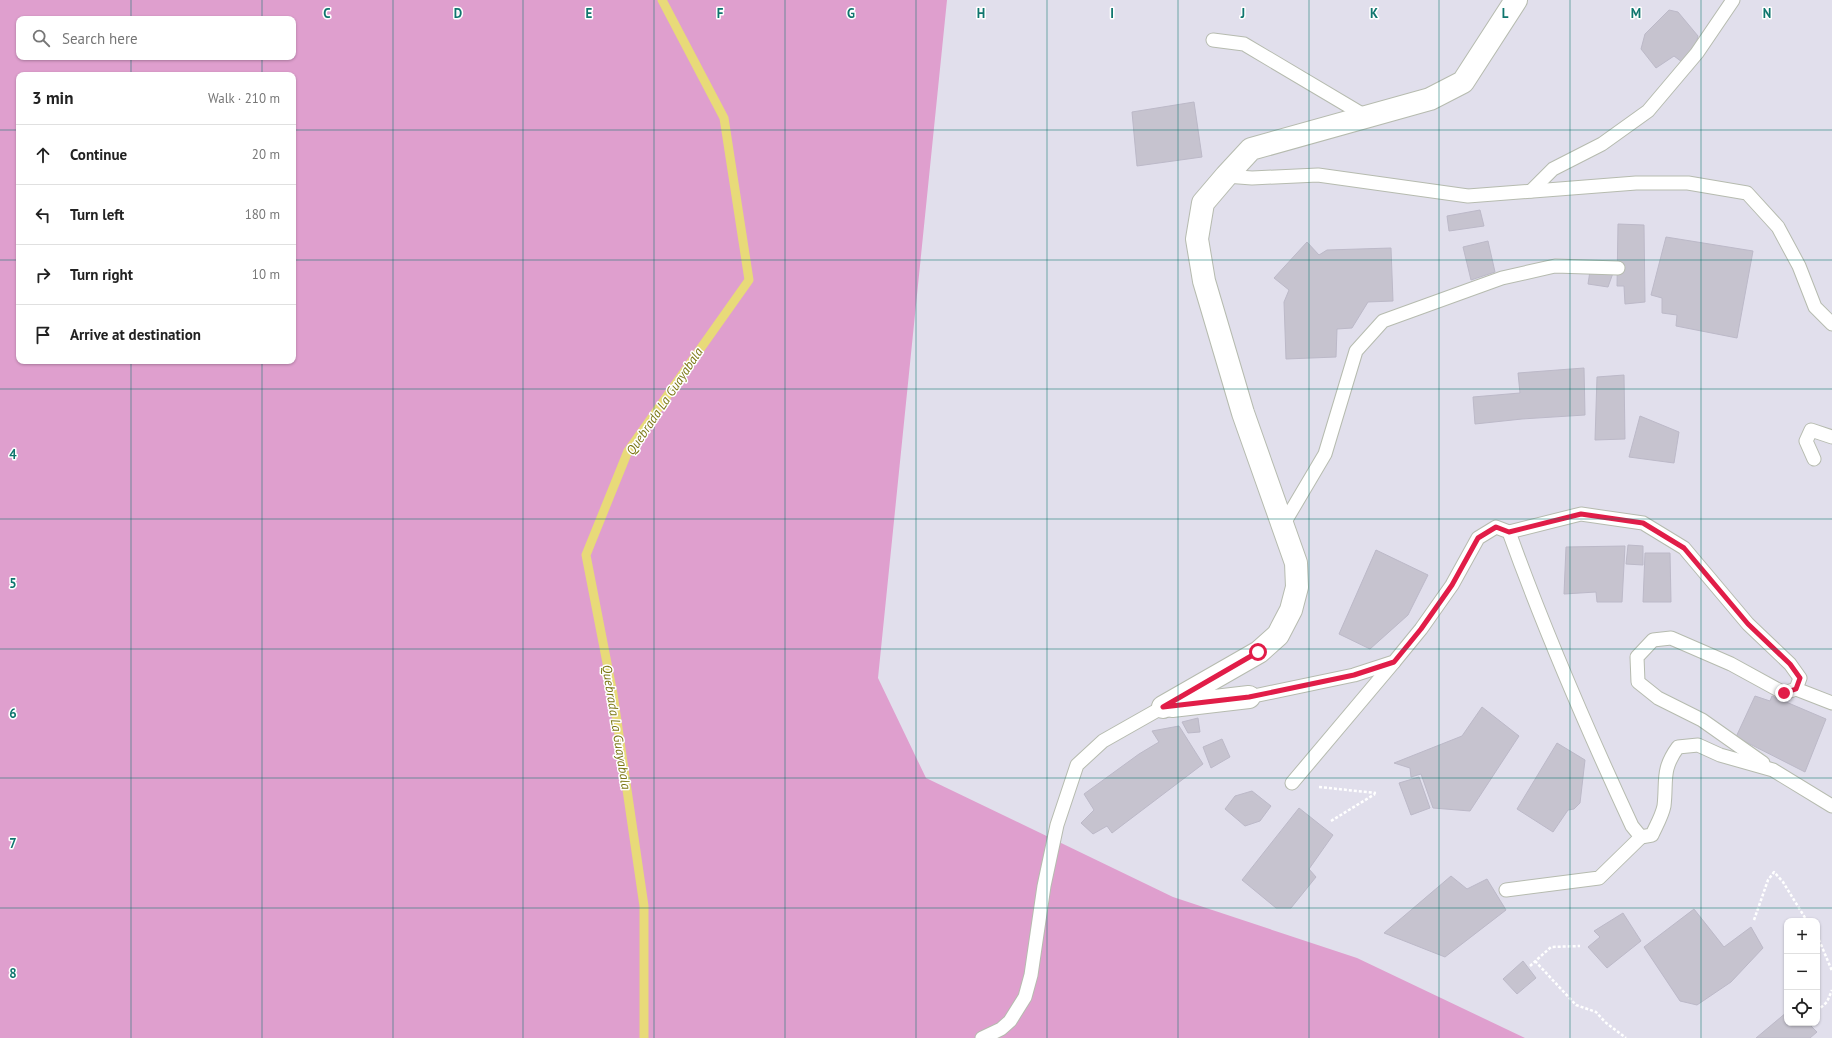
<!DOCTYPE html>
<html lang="en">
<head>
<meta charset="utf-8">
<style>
  :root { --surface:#fff; --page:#f6f6f6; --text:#222; --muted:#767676; --line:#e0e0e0 }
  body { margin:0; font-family:"PT Sans",sans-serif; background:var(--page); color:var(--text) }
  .controls { position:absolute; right:12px; bottom:12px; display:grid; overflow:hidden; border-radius:8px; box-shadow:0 1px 3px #0004 }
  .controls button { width:36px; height:36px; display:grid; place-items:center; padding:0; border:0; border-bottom:1px solid var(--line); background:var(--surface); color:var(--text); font:20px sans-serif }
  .stop { position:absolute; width:12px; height:12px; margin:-9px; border:3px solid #e11d48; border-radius:50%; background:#fff }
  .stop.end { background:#e11d48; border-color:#fff; box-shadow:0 1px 4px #0008 }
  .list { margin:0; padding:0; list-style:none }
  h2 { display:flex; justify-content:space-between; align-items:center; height:52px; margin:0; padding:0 16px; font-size:17px }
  h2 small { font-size:13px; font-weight:400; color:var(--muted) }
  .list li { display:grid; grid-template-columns:26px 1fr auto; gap:12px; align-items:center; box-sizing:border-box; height:60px; padding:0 16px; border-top:1px solid var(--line) }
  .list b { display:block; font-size:15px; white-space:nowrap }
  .list em { font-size:13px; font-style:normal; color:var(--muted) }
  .icon { flex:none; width:22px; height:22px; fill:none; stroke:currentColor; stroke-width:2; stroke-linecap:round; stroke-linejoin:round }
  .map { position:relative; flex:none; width:1832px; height:1038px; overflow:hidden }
  .search { position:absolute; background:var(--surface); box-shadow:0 1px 3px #0004; left:16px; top:16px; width:280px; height:44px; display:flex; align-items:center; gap:10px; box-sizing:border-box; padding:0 14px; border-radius:8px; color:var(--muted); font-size:15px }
  .panel { position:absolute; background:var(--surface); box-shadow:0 1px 3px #0004; left:16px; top:72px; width:280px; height:292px; border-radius:8px }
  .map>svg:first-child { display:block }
  .green { fill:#df9fce; fill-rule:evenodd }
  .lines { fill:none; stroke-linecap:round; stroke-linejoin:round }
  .stream { stroke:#e8da79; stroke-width:9 }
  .building { fill:#c6c3cf; stroke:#bcb9c8 }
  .service-casing { stroke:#b6bbaf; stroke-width:15 }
  .minor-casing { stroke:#b6bbaf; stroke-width:24 }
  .path { stroke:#fff; stroke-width:2.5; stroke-dasharray:3 2; stroke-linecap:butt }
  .service { stroke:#fff; stroke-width:13 }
  .minor { stroke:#fff; stroke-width:22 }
  .route { stroke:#e11d48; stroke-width:5 }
  .grid { fill:none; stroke:#0f766e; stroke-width:1; stroke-opacity:0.55 }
  .labels { text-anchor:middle; stroke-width:3; stroke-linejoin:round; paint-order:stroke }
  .water-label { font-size:13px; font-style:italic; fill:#7b7715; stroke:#fff }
  .grid-label { font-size:13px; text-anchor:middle; font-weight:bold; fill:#0f766e; stroke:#fff; stroke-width:3; stroke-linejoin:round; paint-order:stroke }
</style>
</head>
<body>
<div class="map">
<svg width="1832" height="1038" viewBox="0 0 1832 1038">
  <rect width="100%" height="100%" fill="#e1dfec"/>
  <!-- green -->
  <path class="green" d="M0 0H947L878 678 926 778 1173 897 1357 958 1525 1038H0ZM19 19H293V57H19ZM19 75H293V361H19Z"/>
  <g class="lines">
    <!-- stream -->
    <polyline class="stream" points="644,1038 644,906 613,694 586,555 628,451 749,280 724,118 662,0"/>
  </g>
  <!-- building -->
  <g class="building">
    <polygon points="1669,10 1678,12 1698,36 1696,44 1682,62 1674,56 1656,68 1641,49 1645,34"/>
    <polygon points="1194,102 1202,157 1137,166 1132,112"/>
    <polygon points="1480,210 1484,226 1449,231 1447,216"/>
    <polygon points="1618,224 1644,225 1645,302 1625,304 1624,286 1617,286"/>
    <polygon points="1666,237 1753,251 1737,338 1676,326 1677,315 1662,313 1662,298 1651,295"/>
    <polygon points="1488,241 1495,272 1471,280 1463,247"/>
    <polygon points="1307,242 1319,255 1327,250 1391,248 1393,301 1368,302 1352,328 1337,329 1336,357 1286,359 1284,302 1289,290 1274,278"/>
    <polygon points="1590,271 1613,273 1608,287 1588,284"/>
    <polygon points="1584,368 1585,415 1522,419 1475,424 1473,397 1520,393 1518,373"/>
    <polygon points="1624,375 1625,439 1595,440 1597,377"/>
    <polygon points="1640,416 1679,432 1674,463 1629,457"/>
    <polygon points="1628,545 1643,546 1643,565 1626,564"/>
    <polygon points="1625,546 1622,602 1597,602 1596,592 1564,594 1566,547"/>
    <polygon points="1376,550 1428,575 1408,615 1370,649 1339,634"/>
    <polygon points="1645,553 1670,553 1671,602 1643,602"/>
    <polygon points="1755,696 1770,701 1772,696 1826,719 1805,772 1736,737"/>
    <polygon points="1482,707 1519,736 1470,811 1433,808 1421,774 1411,777 1410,768 1394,763 1462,736"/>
    <polygon points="1198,718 1200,732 1188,733 1182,722"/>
    <polygon points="1179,726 1203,764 1112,833 1107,826 1093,834 1081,823 1094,810 1084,794 1139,754 1159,742 1152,731"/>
    <polygon points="1222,739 1230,757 1211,768 1203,747"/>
    <polygon points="1557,743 1585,760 1580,803 1574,809 1568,810 1553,832 1517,809"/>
    <polygon points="1419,777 1430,808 1411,815 1399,783"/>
    <polygon points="1252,791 1271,806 1260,821 1245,826 1225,809 1235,796"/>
    <polygon points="1299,808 1333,835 1309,869 1316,877 1291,908 1276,908 1242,880"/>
    <polygon points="1451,876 1467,889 1487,879 1506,910 1445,957 1384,933"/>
    <polygon points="1694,909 1724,947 1751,927 1763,948 1731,982 1697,1005 1680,1001 1644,947"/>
    <polygon points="1623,913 1641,941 1607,968 1588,947 1600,937 1594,931"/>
    <polygon points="1523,961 1536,978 1517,994 1503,979"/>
    <polygon points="1787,1012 1787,1023 1808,1023 1817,1032 1810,1038 1756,1038"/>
  </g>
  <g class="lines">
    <defs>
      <g id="service">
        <polyline points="1213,40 1244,44 1367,117"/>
        <polyline points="1226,176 1252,178 1318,175 1468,196 1636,183 1688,183 1747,193 1778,227 1799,266 1815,307 1832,324"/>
        <polyline points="1531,191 1553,169 1602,144 1648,111 1697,53 1733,0"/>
        <polyline points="1814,459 1806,441 1811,430 1832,437"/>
        <polyline points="1283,525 1325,454 1356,351 1383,321 1502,278 1555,266 1618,268"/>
        <polyline points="1509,532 1581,514 1643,523 1684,548 1748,624 1790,664 1800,678 1796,689 1784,693 1731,664 1671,638 1653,640 1637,657 1638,682 1658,698 1702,720 1763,763"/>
        <polyline points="1796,689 1832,703"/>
        <path d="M1249 697 1354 675 1394 662 1421 629 1452 585 1478 538 1496 527 1509 532C1545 632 1587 729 1632 826L1641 837 1652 835C1656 826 1662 816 1664 806 1667 781 1661 770 1678 747L1698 745 1720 755 1773 770 1832 806"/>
        <polyline points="1292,783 1394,662"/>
        <polyline points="1506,890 1599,878 1641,837"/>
        <polyline points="982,1038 1001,1029 1010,1021 1025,997 1031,975 1044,886 1057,825 1077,765 1103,741 1163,707"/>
      </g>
      <g id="minor">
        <polyline points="1172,706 1249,697"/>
        <polyline points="1163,707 1259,652 1278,635 1291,610 1297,587 1296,563 1243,413 1204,281 1197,239 1203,203 1226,176 1251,149 1430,99 1463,82 1516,0"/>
      </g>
    </defs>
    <!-- service casing -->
    <use href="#service" class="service-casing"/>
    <!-- minor casing -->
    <use href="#minor" class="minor-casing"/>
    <!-- path -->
    <g class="path">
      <polyline points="1319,787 1376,793"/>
      <polyline points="1331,821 1375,794"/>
      <polyline points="1754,920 1768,880 1774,872 1783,882 1807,921"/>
      <polyline points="1817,935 1832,971"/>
      <polyline points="1535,961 1576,1005 1596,1012 1605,1022 1626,1038"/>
      <polyline points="1530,966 1551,947 1580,946"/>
      <polyline points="1817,1011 1827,1002 1832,990"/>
    </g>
    <!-- service -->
    <use href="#service" class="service"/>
    <!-- minor -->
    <use href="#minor" class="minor"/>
  </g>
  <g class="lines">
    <!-- route -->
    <polyline class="route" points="1258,652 1163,707 1249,697 1354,675 1394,662 1421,629 1452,585 1478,538 1496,527 1509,532 1581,514 1643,523 1684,548 1748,624 1790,664 1800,678 1796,689 1784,693"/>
  </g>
  <!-- grid -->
  <path class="grid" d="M131 0V19M262 0V19M393 0V1038M523 0V1038M654 0V1038M785 0V1038M916 0V1038M1047 0V1038M1178 0V1038M1309 0V1038M1439 0V1038M1570 0V1038M1701 0V1038M131 57V75M262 57V75M0 130H19M293 130H1832M0 260H19M293 260H1832M131 361V1038M262 361V1038M0 389H1832M0 519H1832M0 649H1832M0 778H1832M0 908H1832"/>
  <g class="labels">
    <!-- water labels -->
    <g class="water-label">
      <text transform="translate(664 401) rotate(-56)" y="5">Quebrada La Guayabala</text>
      <text transform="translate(617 727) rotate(81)" y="5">Quebrada La Guayabala</text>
    </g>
  </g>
  <g class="grid-label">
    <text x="327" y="18">C</text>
    <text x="458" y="18">D</text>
    <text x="589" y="18">E</text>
    <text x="720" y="18">F</text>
    <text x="851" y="18">G</text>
    <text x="981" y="18">H</text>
    <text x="1112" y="18">I</text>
    <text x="1243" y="18">J</text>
    <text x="1374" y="18">K</text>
    <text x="1505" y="18">L</text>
    <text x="1636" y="18">M</text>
    <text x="1767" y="18">N</text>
    <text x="13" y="459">4</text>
    <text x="13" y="588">5</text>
    <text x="13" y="718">6</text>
    <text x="13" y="848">7</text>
    <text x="13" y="978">8</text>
  </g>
</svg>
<div class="controls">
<button>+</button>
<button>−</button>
<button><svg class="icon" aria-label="locate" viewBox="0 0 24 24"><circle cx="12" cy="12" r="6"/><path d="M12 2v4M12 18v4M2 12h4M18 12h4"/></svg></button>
</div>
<div class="stop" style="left:1258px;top:652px"></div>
<div class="stop end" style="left:1784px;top:693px"></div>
<div class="search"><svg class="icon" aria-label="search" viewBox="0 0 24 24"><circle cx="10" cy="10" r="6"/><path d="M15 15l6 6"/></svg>Search here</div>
<section class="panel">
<h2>3 min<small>Walk · 210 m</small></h2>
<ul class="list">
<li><svg class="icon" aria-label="ahead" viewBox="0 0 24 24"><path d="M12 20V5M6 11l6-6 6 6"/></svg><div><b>Continue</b></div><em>20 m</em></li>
<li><svg class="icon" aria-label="left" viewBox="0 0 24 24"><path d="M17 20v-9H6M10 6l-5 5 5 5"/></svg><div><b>Turn left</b></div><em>180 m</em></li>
<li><svg class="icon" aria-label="right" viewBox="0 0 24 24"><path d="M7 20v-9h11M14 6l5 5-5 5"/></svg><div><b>Turn right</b></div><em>10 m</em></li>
<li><svg class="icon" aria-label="arrive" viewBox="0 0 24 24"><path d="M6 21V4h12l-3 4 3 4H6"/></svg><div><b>Arrive at destination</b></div></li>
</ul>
</section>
</div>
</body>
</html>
